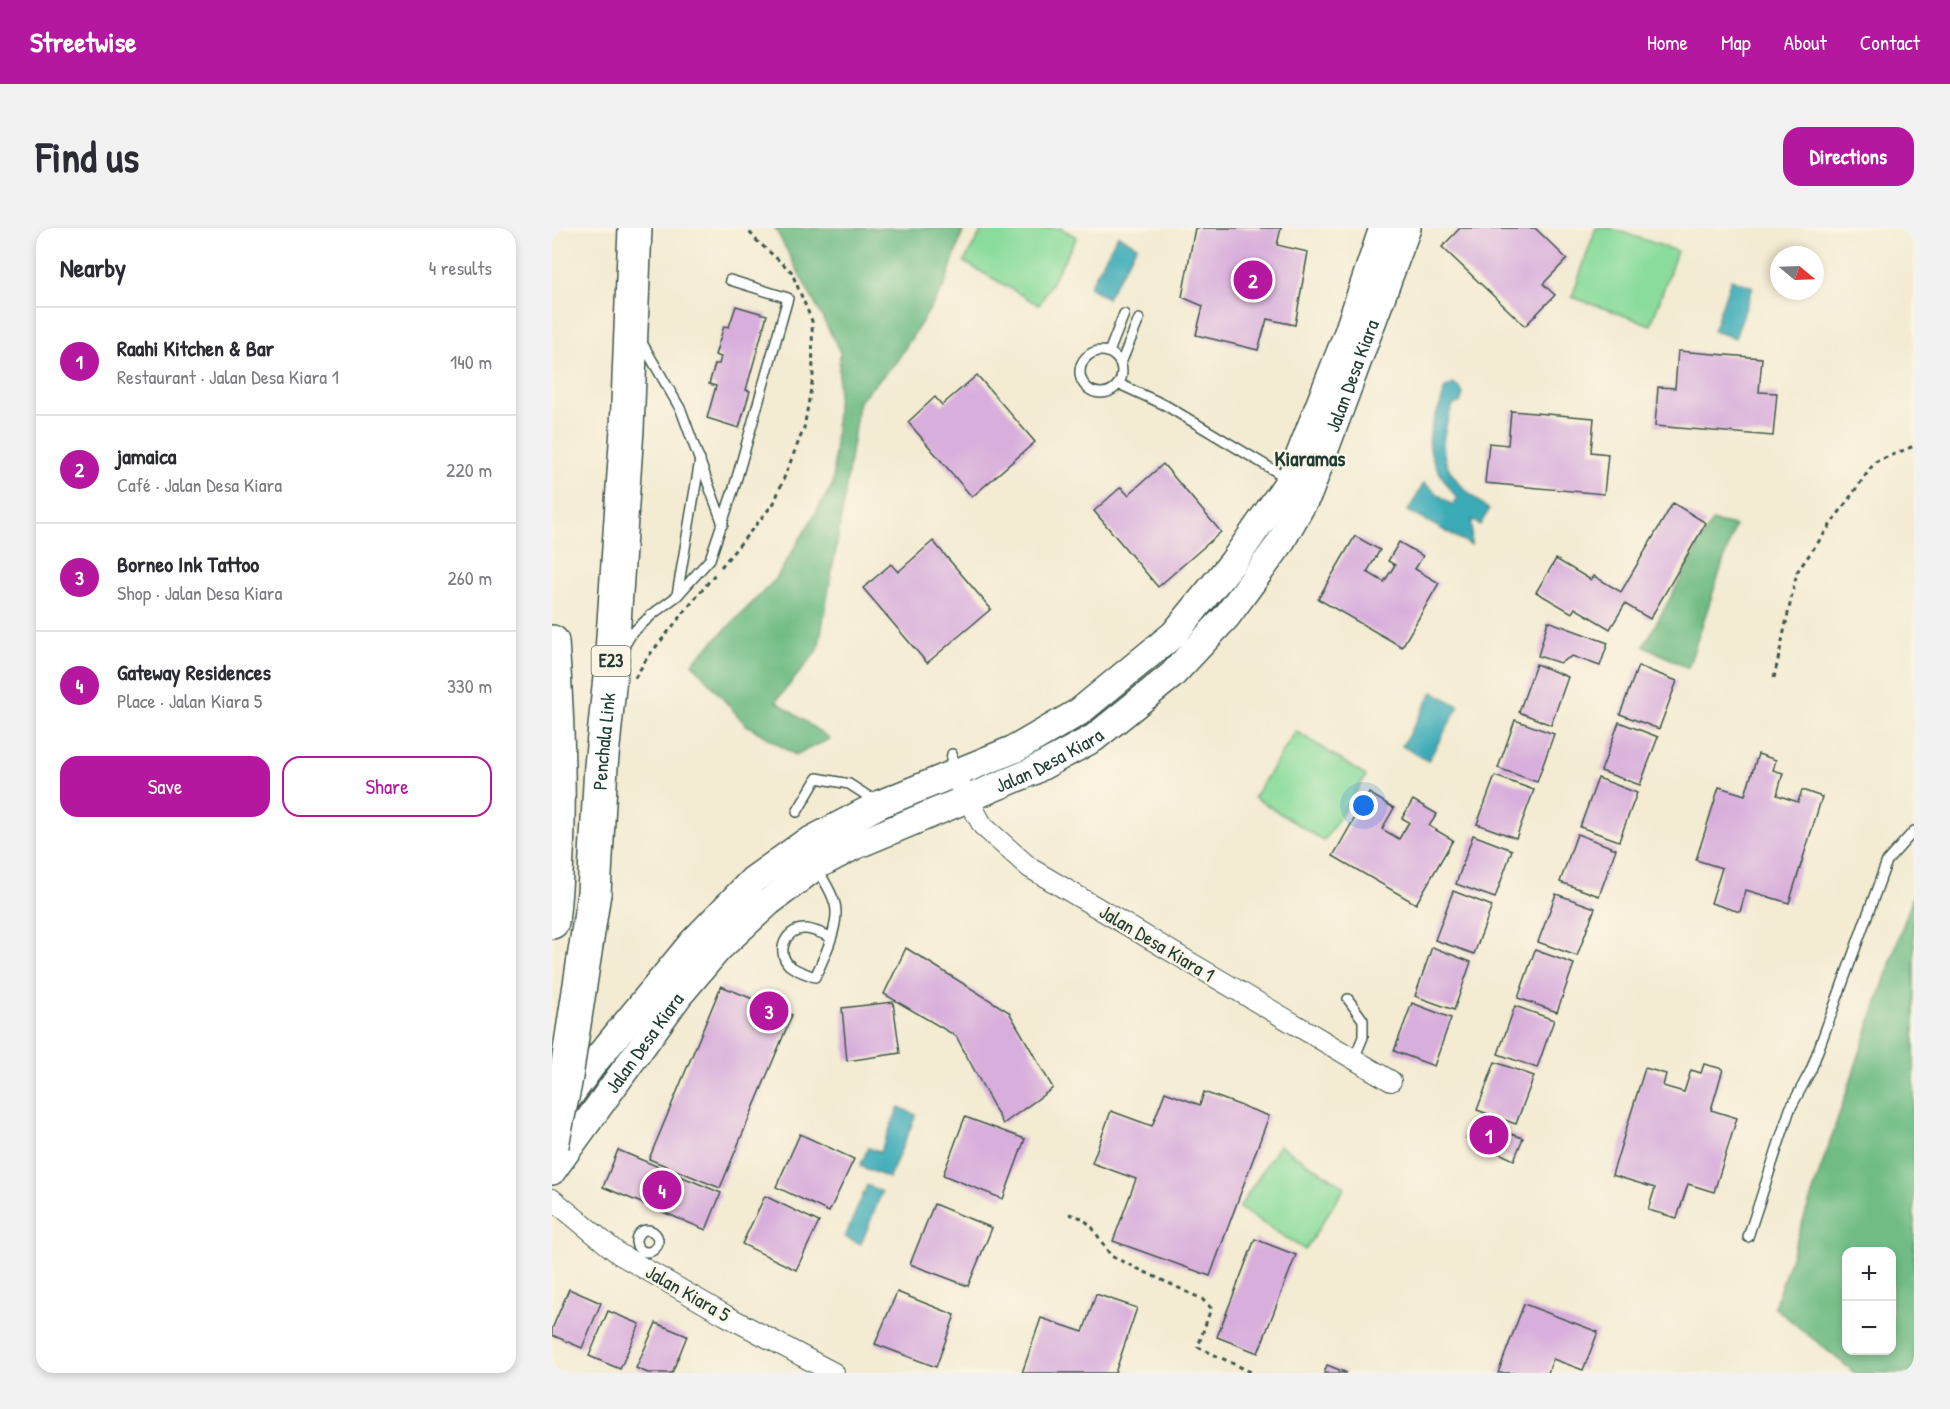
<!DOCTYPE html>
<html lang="en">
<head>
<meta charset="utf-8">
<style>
  :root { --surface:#fff; --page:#f2f2f3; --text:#2b2b33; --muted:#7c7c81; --line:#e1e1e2; --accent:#b5179e }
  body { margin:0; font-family:"Patrick Hand",sans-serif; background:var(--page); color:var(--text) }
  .controls { position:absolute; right:18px; bottom:18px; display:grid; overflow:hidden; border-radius:12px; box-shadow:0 3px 9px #0003 }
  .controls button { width:54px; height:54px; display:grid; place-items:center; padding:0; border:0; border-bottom:2px solid var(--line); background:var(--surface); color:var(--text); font:30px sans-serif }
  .compass { position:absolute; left:1218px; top:18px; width:54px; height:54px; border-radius:50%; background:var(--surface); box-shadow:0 3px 9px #0003; rotate:109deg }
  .you { position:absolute; left:812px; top:578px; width:21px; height:21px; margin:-15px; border:4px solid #fff; border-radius:50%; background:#1a73e8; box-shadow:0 0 0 9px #1a73e833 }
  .badge { display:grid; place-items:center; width:39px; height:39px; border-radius:50%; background:var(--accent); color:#fff; font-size:20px; font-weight:700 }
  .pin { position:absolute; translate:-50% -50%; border:3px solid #fff; box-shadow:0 2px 6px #0006 }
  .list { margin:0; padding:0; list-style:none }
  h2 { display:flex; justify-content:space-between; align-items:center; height:78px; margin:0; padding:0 24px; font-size:26px }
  h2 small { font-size:20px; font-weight:400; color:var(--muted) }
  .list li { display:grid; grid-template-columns:39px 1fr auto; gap:18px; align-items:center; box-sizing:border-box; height:108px; padding:0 24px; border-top:2px solid var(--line) }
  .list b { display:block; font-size:22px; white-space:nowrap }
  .list p { margin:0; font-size:20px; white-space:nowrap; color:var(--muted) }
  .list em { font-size:20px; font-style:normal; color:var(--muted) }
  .actions { display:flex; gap:12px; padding:18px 24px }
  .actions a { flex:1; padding:14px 0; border:2px solid var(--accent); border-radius:18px; text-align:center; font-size:21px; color:var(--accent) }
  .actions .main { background:var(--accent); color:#fff }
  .map { position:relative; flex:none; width:1362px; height:1145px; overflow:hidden; border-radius:18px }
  header { display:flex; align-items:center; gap:36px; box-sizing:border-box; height:84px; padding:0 30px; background:var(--accent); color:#fff }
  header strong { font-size:28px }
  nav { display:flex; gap:33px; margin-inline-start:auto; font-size:21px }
  .intro { display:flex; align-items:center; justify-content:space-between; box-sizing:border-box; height:144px; padding:0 36px }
  h1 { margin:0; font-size:42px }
  .button { padding:15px 27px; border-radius:18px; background:var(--accent); color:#fff; font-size:21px; font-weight:700 }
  main { display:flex; gap:36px; padding:0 36px }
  aside { flex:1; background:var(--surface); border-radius:18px; box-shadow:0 3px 9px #0003 }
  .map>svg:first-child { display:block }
  .green { fill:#8adc9c; stroke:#548c68; stroke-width:1.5 }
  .forest { fill:#6fbc84; stroke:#477c5c; stroke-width:1.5; fill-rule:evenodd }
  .water { fill:#3babb8; stroke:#2d7476; stroke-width:1.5 }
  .building { fill:#d8aedc }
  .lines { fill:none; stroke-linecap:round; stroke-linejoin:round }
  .lane-casing { stroke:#3f574c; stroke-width:12 }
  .street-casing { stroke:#3f574c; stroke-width:22 }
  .secondary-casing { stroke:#3f574c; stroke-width:30 }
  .highway-casing { stroke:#3f574c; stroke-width:36 }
  .path { stroke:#3f574c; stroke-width:3; stroke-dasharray:4.5 4.5; stroke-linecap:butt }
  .lane { stroke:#fff; stroke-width:9 }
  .street { stroke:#fff; stroke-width:20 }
  .secondary { stroke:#fff; stroke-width:27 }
  .highway { stroke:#fff; stroke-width:33 }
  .highway-bridge-casing { stroke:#3f574c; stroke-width:36; stroke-linecap:butt }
  .highway-bridge { stroke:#fff; stroke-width:33 }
  .labels { text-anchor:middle; stroke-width:5; stroke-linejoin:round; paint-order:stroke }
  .shield { fill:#fcf5e5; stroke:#617469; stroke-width:1.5 }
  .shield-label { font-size:18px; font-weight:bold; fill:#1f3d34 }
  .street-label { font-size:20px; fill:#1f3d34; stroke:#fcf5e5 }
  .neighbourhood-label { font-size:21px; font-weight:bold; fill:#1f3d34; stroke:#fcf5e5 }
</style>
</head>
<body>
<header>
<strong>Streetwise</strong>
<nav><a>Home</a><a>Map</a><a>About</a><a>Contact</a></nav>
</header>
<div class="intro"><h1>Find us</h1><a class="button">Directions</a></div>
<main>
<aside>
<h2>Nearby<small>4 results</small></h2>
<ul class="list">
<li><span class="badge">1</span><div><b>Raahi Kitchen &amp; Bar</b><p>Restaurant · Jalan Desa Kiara 1</p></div><em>140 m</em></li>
<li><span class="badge">2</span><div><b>jamaica</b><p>Café · Jalan Desa Kiara</p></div><em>220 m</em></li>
<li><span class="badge">3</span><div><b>Borneo Ink Tattoo</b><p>Shop · Jalan Desa Kiara</p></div><em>260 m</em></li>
<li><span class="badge">4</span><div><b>Gateway Residences</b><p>Place · Jalan Kiara 5</p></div><em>330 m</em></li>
</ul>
<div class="actions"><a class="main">Save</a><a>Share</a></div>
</aside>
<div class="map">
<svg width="1362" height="1145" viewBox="0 0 1362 1145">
  <rect width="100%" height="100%" fill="#fcf5e5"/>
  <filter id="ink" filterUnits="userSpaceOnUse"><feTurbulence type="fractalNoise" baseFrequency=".0167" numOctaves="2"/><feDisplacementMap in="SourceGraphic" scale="12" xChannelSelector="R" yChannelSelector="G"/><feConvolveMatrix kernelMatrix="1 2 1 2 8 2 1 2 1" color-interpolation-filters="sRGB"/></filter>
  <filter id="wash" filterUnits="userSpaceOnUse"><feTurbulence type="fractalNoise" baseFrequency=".008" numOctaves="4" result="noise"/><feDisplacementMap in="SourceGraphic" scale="24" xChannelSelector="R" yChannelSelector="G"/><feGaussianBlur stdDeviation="1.35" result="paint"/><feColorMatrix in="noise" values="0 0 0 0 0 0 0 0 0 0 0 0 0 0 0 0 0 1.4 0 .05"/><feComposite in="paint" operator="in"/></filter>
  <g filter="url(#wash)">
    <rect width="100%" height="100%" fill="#f3ebd2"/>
    <!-- green -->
    <g class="green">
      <polygon points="431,0 508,0 525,9 487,77 412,34"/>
      <polygon points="1044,0 1058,0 1125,23 1099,97 1020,69"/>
      <polygon points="744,503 814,548 772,613 702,569"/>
      <polygon points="727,917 793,959 753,1022 687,980"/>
    </g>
    <!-- forest -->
    <g class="forest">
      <polygon points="223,0 412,0 392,59 344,134 307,173 287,303 266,422 224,473 278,511 243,527 193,496 140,435 224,351 281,256 288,123"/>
      <polygon points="1160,293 1183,298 1136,440 1092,418"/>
      <path d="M1362 665V1145H1303L1222 1079ZM1294 1024H1340V1122H1294Z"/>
    </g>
    <!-- water -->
    <g class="water">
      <polygon points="566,7 585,18 555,70 537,59"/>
      <polygon points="1179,51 1201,59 1183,110 1161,103"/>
      <path d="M901 156 908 160 911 166 908 175 901 177C879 231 896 249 937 282L928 297 920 292 919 317 856 283 872 255 900 277 905 271C890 248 870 226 880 197 884 184 891 175 892 161Z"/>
      <polygon points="881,464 907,478 876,533 850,518"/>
      <polygon points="347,879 364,887 337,950 308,938 316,920 328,924"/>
      <polygon points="315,957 330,964 309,1016 293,1009"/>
    </g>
    <g id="blocks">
      <!-- building -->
      <g class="building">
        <polygon points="643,0 729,0 725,17 756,24 743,97 715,91 706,122 644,107 651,78 630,69"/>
        <polygon points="908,0 983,0 1015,31 991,56 1003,67 973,98 890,19"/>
        <polygon points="184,78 215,87 194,162 198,163 187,200 155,190 164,158 157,156 163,136 167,136 169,129 163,127 172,98 177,99"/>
        <polygon points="1126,123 1210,130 1207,164 1225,165 1221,208 1103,198 1106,159 1123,160"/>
        <polygon points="425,147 483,214 420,269 356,194 383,169 390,177"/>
        <polygon points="959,183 1042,190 1039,224 1056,226 1052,266 933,255 937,215 956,217"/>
        <polygon points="611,236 669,304 606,359 542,283 569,259 576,267"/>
        <polygon points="1121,275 1154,295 1098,391 1073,376 1058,401 1023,380 1020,385 984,364 1004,331 1039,352 1042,348 1069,364"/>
        <polygon points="803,308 828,322 815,344 832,354 843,337 836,333 847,314 871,328 863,341 887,355 850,419 766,371"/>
        <polygon points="381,313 439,381 375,435 311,360 339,336 346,344"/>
        <polygon points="996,393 1056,415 1048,438 1020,428 1008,435 986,428"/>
        <polygon points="984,436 1016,449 999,497 967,484"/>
        <polygon points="1086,438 1125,453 1107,501 1068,486"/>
        <polygon points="963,492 1002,506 985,554 946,540"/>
        <polygon points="1067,494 1106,509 1088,557 1049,543"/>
        <polygon points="1206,526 1224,532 1221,542 1231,545 1225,567 1246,574 1250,562 1270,569 1237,675 1194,662 1188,684 1159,675 1170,640 1144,632 1167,559 1193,567"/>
        <polygon points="943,548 982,562 964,610 925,596"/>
        <polygon points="1046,550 1085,565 1067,613 1028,599"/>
        <polygon points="817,565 842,580 830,601 847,611 857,594 850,590 861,572 885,586 877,598 901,612 864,676 781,628"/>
        <polygon points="1025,606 1064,621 1047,668 1008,654"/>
        <polygon points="921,607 960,622 943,670 904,656"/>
        <polygon points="901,663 940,678 922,726 883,712"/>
        <polygon points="1004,666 1043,680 1025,728 986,714"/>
        <polygon points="880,719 919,734 902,782 863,768"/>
        <polygon points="354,720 457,784 501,860 451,896 404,808 332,766"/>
        <polygon points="983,722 1022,736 1005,784 966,770"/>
        <polygon points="169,758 240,787 168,960 97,931"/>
        <polygon points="341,774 348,825 295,833 290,780"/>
        <polygon points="860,775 899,790 882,838 842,823"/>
        <polygon points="963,778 1002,792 985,840 946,826"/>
        <polygon points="943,834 982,848 964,896 925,882"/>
        <polygon points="1152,836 1171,841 1159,882 1185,890 1162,964 1136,956 1125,990 1096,982 1103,960 1060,947 1093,840 1114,846 1111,858 1132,864 1139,842 1149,845"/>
        <polygon points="613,864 648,877 652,864 717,888 658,1048 561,1013 584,951 540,935 559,883 600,898"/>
        <polygon points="413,889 473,911 451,971 391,947"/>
        <polygon points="922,894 971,910 962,932 914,910"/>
        <polygon points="248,906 302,931 277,984 224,959"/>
        <polygon points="66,922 169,965 154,1002 51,959"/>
        <polygon points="213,968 267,994 244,1042 190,1016"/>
        <polygon points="382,976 440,1000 416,1058 358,1036"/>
        <polygon points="703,1011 744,1027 706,1125 665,1109"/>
        <polygon points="17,1061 49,1075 30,1120 0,1107 0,1101"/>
        <polygon points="345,1064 403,1087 384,1139 323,1116"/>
        <polygon points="544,1066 585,1080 563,1145 470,1145 489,1090 531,1104"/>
        <polygon points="972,1076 1046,1104 1031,1142 1001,1131 996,1145 946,1145"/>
        <polygon points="56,1083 88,1096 68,1141 37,1128"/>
        <polygon points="104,1095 135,1108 120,1145 96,1145 84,1140"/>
        <polygon points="775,1137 795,1145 772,1145"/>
      </g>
    </g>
  </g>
  <g filter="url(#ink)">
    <use href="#blocks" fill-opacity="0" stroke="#3f574c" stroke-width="1.5"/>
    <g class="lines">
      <defs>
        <g id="lane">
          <polyline points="89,113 129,182 171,296"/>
          <circle cx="549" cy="144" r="21"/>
          <polyline points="557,124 572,86"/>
          <polyline points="569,135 587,91"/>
          <polyline points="567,156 613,177 735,250"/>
          <polyline points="125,367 148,232"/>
          <polyline points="71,420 80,405 102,385 125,368 158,331 182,260 236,70 178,52"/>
          <polyline points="400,526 398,539 401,544"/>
          <polyline points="245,584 265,550 297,556 325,574"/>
          <path d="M265 639C270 650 278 661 282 673 290 693 272 730 263 749 255 746 244 743 237 737 224 724 233 702 251 701 260 700 270 706 279 709"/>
          <polyline points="796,771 811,792 811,809 802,831"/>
          <circle cx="95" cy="1013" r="11"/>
          <polyline points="1196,1009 1238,881 1259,842 1335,633 1362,603"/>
        </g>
        <g id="street">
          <polyline points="401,545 431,598 478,640 839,853"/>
          <polyline points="0,971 67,1026 173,1087 282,1145"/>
        </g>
        <g id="secondary">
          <polyline points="10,878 40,837 140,715 201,652 250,617 328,576 465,520 527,484 622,406 681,334 738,252 795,107 831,0"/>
          <path id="s1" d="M0 943 127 767 166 721 217 674 264 638 302 618 479 544 542 510 620 447 675 388 727 317 757 264 855 0"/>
        </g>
        <g id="highway">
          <path d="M0 414C7 507 10 602 0 694"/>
          <path id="s2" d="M42 665 49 538 59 439 75 201 83 0"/>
        </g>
      </defs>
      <!-- lane casing -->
      <use href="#lane" class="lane-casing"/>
      <!-- street casing -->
      <use href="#street" class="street-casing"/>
      <!-- secondary casing -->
      <use href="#secondary" class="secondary-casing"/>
      <!-- highway casing -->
      <use href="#highway" class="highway-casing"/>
      <!-- path -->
      <g class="path">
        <polyline points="169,339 222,275 252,200 261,149 260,93 239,43 205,13 194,0"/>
        <polyline points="83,450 95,430 163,346"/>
        <polyline points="1222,450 1245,344 1323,234 1362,218"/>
        <polyline points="517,986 530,990 540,999 559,1028 650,1071 659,1080 646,1119 701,1145"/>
      </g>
      <!-- lane -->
      <use href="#lane" class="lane"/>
      <!-- street -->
      <use href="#street" class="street"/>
      <!-- secondary -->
      <use href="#secondary" class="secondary"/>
      <!-- highway -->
      <use href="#highway" class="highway"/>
      <defs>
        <polyline id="highway-bridge" points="0,917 13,855 42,665"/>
      </defs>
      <!-- highway-bridge casing -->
      <use href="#highway-bridge" class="highway-bridge-casing"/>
      <!-- highway-bridge -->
      <use href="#highway-bridge" class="highway-bridge"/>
    </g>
  </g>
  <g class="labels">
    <!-- shield labels -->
    <rect class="shield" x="39.5" y="418" width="39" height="30" rx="4.5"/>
    <g class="shield-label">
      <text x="59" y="439">E23</text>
    </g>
    <!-- street labels -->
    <g class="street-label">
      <text dy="7" stroke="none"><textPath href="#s1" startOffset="1166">Jalan Desa Kiara</textPath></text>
      <text dy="7" stroke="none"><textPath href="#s2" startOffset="152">Penchala Link</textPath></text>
      <text dy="7" stroke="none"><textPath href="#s1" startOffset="662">Jalan Desa Kiara</textPath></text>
      <text transform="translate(605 715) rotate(31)" y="7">Jalan Desa Kiara 1</text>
      <text dy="7" stroke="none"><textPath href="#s1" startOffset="158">Jalan Desa Kiara</textPath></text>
      <text transform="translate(136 1065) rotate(30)" y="7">Jalan Kiara 5</text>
    </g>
    <!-- neighbourhood labels -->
    <g class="neighbourhood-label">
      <text x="758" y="238">Kiaramas</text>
    </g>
  </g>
</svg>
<div class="controls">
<button>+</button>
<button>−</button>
</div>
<svg class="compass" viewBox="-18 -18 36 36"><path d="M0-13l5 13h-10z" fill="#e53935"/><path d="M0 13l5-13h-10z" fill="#7c7c81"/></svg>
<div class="you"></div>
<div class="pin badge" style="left:937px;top:907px">1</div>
<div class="pin badge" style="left:701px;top:52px">2</div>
<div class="pin badge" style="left:217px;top:783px">3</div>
<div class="pin badge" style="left:110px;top:962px">4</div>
</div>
</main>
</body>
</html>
